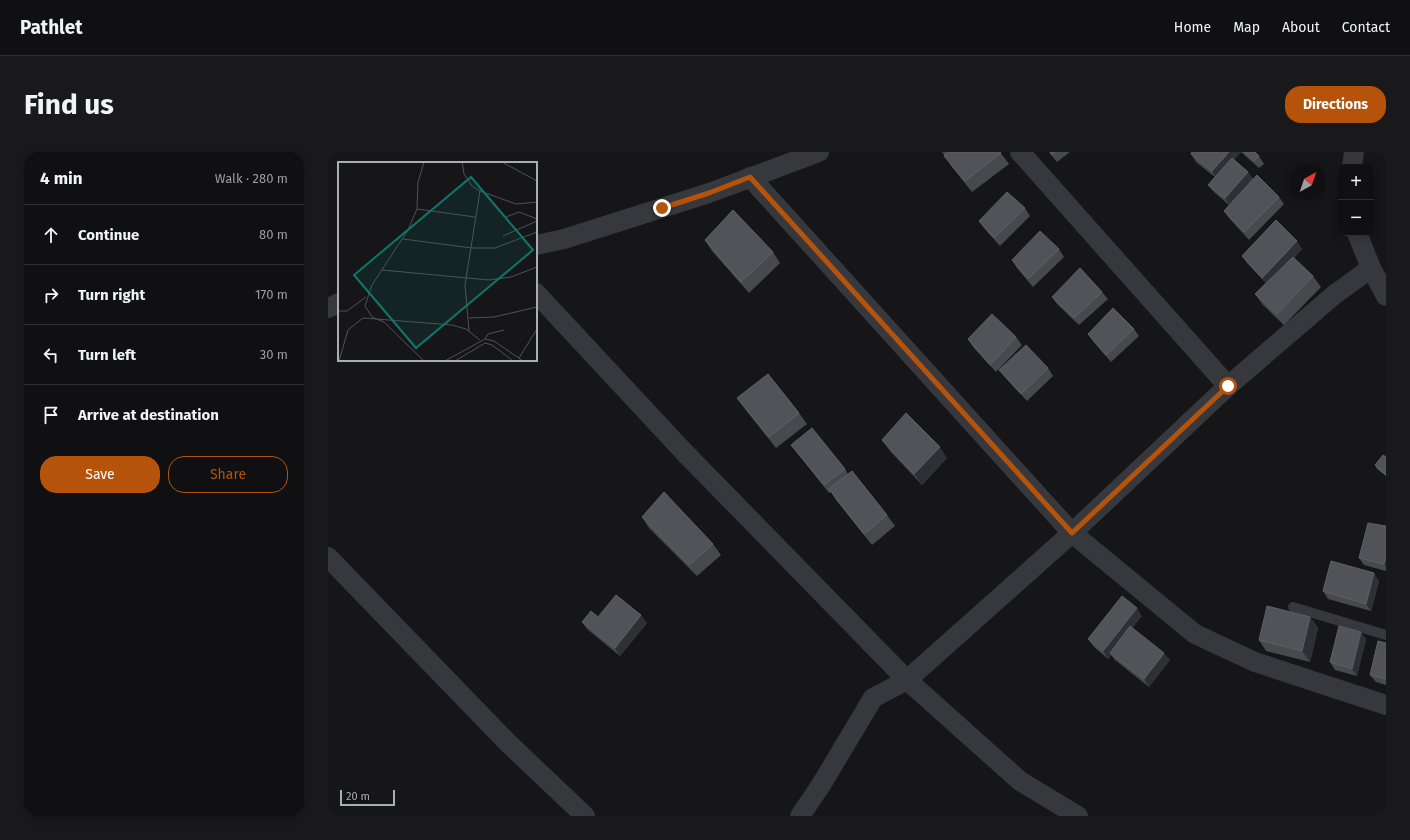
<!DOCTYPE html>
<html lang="en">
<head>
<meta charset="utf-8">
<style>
  :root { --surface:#101012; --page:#19191b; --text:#f1f3f6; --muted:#9c9d9f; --line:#303032; --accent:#b45309 }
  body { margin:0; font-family:"Fira Sans",sans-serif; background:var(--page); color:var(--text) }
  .controls { position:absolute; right:12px; top:12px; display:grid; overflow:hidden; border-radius:8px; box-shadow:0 2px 10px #0003 }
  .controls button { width:36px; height:36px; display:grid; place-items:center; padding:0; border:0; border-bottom:1px solid var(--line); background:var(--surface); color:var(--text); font:20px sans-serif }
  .compass { position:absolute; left:962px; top:12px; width:36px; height:36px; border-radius:50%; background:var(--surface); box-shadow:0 2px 10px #0003; rotate:40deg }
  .scale { position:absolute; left:12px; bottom:10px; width:55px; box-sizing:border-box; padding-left:4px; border:2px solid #a8adb8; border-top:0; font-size:11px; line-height:14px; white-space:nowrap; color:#a8adb8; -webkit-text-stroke:3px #111113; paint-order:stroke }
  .stop { position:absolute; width:12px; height:12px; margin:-9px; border:3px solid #b45309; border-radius:50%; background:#fff }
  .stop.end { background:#b45309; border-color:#fff; box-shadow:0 1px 4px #0008 }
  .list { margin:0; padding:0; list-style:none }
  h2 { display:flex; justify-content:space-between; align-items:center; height:52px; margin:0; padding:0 16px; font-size:17px }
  h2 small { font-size:13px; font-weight:400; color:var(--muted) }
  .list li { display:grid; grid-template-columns:26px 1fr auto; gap:12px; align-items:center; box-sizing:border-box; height:60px; padding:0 16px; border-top:1px solid var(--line) }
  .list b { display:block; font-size:15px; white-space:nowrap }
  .list em { font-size:13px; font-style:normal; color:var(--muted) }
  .actions { display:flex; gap:8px; padding:12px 16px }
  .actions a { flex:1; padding:9px 0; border:1px solid var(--accent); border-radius:16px; text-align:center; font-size:14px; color:var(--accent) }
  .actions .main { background:var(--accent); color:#fff }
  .icon { flex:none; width:22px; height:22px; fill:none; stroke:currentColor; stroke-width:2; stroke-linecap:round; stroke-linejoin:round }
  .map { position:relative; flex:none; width:1058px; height:664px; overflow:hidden; border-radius:16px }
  header { display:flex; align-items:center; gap:24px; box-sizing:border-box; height:56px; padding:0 20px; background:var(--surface); border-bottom:1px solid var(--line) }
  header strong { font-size:19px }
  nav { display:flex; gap:22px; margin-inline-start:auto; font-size:14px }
  .intro { display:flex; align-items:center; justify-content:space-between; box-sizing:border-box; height:96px; padding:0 24px }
  h1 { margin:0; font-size:28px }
  .button { padding:10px 18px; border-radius:16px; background:var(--accent); color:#fff; font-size:14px; font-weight:700 }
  main { display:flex; gap:24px; padding:0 24px }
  aside { flex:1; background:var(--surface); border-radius:16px; box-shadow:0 2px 10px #0003 }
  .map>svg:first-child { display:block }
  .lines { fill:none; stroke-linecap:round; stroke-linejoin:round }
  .lane { stroke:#37383d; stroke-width:10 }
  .street { stroke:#37383d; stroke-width:20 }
  .wall { fill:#47494d }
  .shaded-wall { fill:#2f3033 }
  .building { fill:#525359; stroke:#5f6168 }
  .route { stroke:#b45309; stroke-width:5 }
  .inset-road { fill:none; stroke:#505258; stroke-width:1 }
  .view { fill:#0f766e; fill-opacity:0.15; stroke:#0f766e; stroke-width:2 }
  .inset-edge { fill:none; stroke:#a8adb8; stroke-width:2 }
</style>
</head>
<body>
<header>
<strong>Pathlet</strong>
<nav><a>Home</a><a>Map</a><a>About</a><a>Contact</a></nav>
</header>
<div class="intro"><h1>Find us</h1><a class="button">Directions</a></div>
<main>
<aside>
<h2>4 min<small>Walk · 280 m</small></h2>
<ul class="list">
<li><svg class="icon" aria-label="ahead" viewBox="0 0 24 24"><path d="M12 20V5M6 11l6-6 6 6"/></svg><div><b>Continue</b></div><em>80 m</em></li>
<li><svg class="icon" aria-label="right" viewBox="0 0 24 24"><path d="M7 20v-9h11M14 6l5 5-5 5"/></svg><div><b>Turn right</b></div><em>170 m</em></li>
<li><svg class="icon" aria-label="left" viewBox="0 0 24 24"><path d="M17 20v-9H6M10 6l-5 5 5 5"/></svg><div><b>Turn left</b></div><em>30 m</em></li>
<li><svg class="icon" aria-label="arrive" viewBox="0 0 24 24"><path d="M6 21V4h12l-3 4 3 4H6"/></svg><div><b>Arrive at destination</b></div></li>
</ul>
<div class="actions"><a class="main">Save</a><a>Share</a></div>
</aside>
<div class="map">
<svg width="1058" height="664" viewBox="0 0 1058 664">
  <rect width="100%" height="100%" fill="#161618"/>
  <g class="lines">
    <!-- lane -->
    <polyline class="lane" points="965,455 1058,483"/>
    <!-- street -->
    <g class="street">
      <polyline points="692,0 900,234"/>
      <polyline points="1024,15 1026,0"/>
      <polyline points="422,25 744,381 867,482 927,510 1058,553"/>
      <polyline points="1029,81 1043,116 1058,144"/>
      <polyline points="208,93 236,87 381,41 491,0"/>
      <polyline points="208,141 357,301 579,528 692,629 750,664"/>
      <polyline points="0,156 11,151"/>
      <polyline points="0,405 180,591 257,664"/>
      <polyline points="472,664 493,633 545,546 579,528 744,381 900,234 1006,143 1043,116"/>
    </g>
  </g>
  <!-- wall -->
  <g class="wall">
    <polygon points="614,0 672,0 681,12 644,40 624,15"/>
    <polygon points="721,0 742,0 729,10"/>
    <polygon points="864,0 927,0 931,4 936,12 931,16 913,0 906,8 920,20 925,27 951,45 956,52 921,88 901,66 896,59 901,53 886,40 880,33 887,25 868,10 863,2"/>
    <polygon points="697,56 702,64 672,94 656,76 651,69"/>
    <polygon points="377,88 445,100 452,111 421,141 384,99"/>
    <polygon points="731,97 736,105 705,135 689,116 684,108"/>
    <polygon points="974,97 966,106 985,124 993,135 956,173 935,153 927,142 938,131 919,111 914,104"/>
    <polygon points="774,140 780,147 751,173 729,152 724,145"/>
    <polygon points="806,177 811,184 783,210 765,189 760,182"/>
    <polygon points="688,185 694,193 668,220 645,195 640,187"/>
    <polygon points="720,216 725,224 699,249 677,225 671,218"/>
    <polygon points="409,246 471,261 479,272 448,296 417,257"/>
    <polygon points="554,288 619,306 594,333 562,299"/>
    <polygon points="463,293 517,317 520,322 559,363 567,374 544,393 508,348 503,340 501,341"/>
    <polygon points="1058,305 1058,324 1049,317 1047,313"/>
    <polygon points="314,365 385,392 393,403 369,424 321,376"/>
    <polygon points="1058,374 1058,419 1036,413 1031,406"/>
    <polygon points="1051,429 1043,459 1000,447 995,439"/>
    <polygon points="814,464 804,476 842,508 821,535 787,508 783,503 780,507 766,495 760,487"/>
    <polygon points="270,465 319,471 292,504 259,477 254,470"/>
    <polygon points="982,465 990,476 982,510 938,499 931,488"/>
    <polygon points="1038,487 1029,524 1007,518 1002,510"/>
    <polygon points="1058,491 1058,533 1048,530 1042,523"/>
  </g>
  <!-- shaded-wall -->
  <g class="shaded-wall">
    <polygon points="901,0 913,0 889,27 884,19"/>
    <polygon points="920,20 925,28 902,54 897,46"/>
    <polygon points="969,89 974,97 940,133 934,126"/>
    <polygon points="612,295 619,306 594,333 586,322"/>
    <polygon points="1058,406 1058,415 1056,412"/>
    <polygon points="1046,421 1051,429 1043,459 1038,452"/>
    <polygon points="809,456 814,464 784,502 782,501 783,503 780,507 775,499"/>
    <polygon points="313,463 319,471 292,504 287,496"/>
    <polygon points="982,465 990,476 982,510 974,499"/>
    <polygon points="1033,480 1038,487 1029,524 1024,517"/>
    <polygon points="836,501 842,508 821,535 816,527"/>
  </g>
  <!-- building -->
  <g class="building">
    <polygon points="621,0 672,0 673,1 637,29 616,4"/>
    <polygon points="722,0 727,0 724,3"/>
    <polygon points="864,0 901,0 884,19 863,2"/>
    <polygon points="916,0 927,0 931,4 926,9"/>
    <polygon points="904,6 920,20 897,46 880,33"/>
    <polygon points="929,23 951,45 916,80 896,59"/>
    <polygon points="679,40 697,56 666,86 651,69"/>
    <polygon points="405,58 445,100 413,130 377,88"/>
    <polygon points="948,68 969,89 934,126 914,104"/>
    <polygon points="712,79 731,97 700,127 684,108"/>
    <polygon points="965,105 985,124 949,162 927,142"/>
    <polygon points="752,116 774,140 746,166 724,145"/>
    <polygon points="785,156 806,177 778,203 760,182"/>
    <polygon points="664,162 688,185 662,213 640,187"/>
    <polygon points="698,193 720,216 693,242 671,218"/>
    <polygon points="440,222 471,261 441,285 409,246"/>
    <polygon points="578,261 612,295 586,322 554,288"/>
    <polygon points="484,276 517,317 496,333 463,293"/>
    <polygon points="1055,303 1058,305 1058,323 1047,313"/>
    <polygon points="524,319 559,363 536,382 501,337"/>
    <polygon points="336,340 385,392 361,413 314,365"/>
    <polygon points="1040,371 1058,374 1058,406 1056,412 1031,406"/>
    <polygon points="1003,409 1046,421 1038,452 995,439"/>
    <polygon points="288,443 313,463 287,496 254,470 263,459 270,465"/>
    <polygon points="794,444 809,456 775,499 760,487"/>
    <polygon points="939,454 982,465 974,499 931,488"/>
    <polygon points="802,474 836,501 816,527 782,501"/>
    <polygon points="1011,474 1033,480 1024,517 1002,510"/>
    <polygon points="1050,489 1058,491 1058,527 1042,523"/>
  </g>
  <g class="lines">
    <!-- route -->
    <polyline class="route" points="334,56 381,41 422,25 744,381 900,234"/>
  </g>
  <!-- overview -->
  <g transform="translate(10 10)">
    <rect width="199" height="199" fill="#161618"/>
    <path class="inset-road" d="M124 0 126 12 134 24 142 29 178 42 199 40M164 0 199 19M79 47 137 55M168 55 181 50 199 57M165 74 199 59M65 77 134 86H157L199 70M44 108 151 118 173 115 199 105M0 149H9L28 135M131 156 156 155 199 145M131 169 127 123 142 29M147 177 150 172 166 168M181 196 199 167M1 199 10 168 25 156 114 163 128 167 142 178M86 199 46 160 34 155 27 144 34 123 70 68 79 47 80 20 86 0M107 199 147 177 156 179 185 199M117 199 147 181 154 183 175 199"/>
    <path class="view" d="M133 15 195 88 78 186 16 113Z"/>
    <rect width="199" height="199" class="inset-edge"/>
  </g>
</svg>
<div class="controls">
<button>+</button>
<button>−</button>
</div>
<svg class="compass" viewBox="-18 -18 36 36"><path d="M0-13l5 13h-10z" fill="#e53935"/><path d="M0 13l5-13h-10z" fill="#9c9d9f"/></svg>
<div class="scale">20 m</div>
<div class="stop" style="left:900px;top:234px"></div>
<div class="stop end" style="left:334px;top:56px"></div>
</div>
</main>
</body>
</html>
